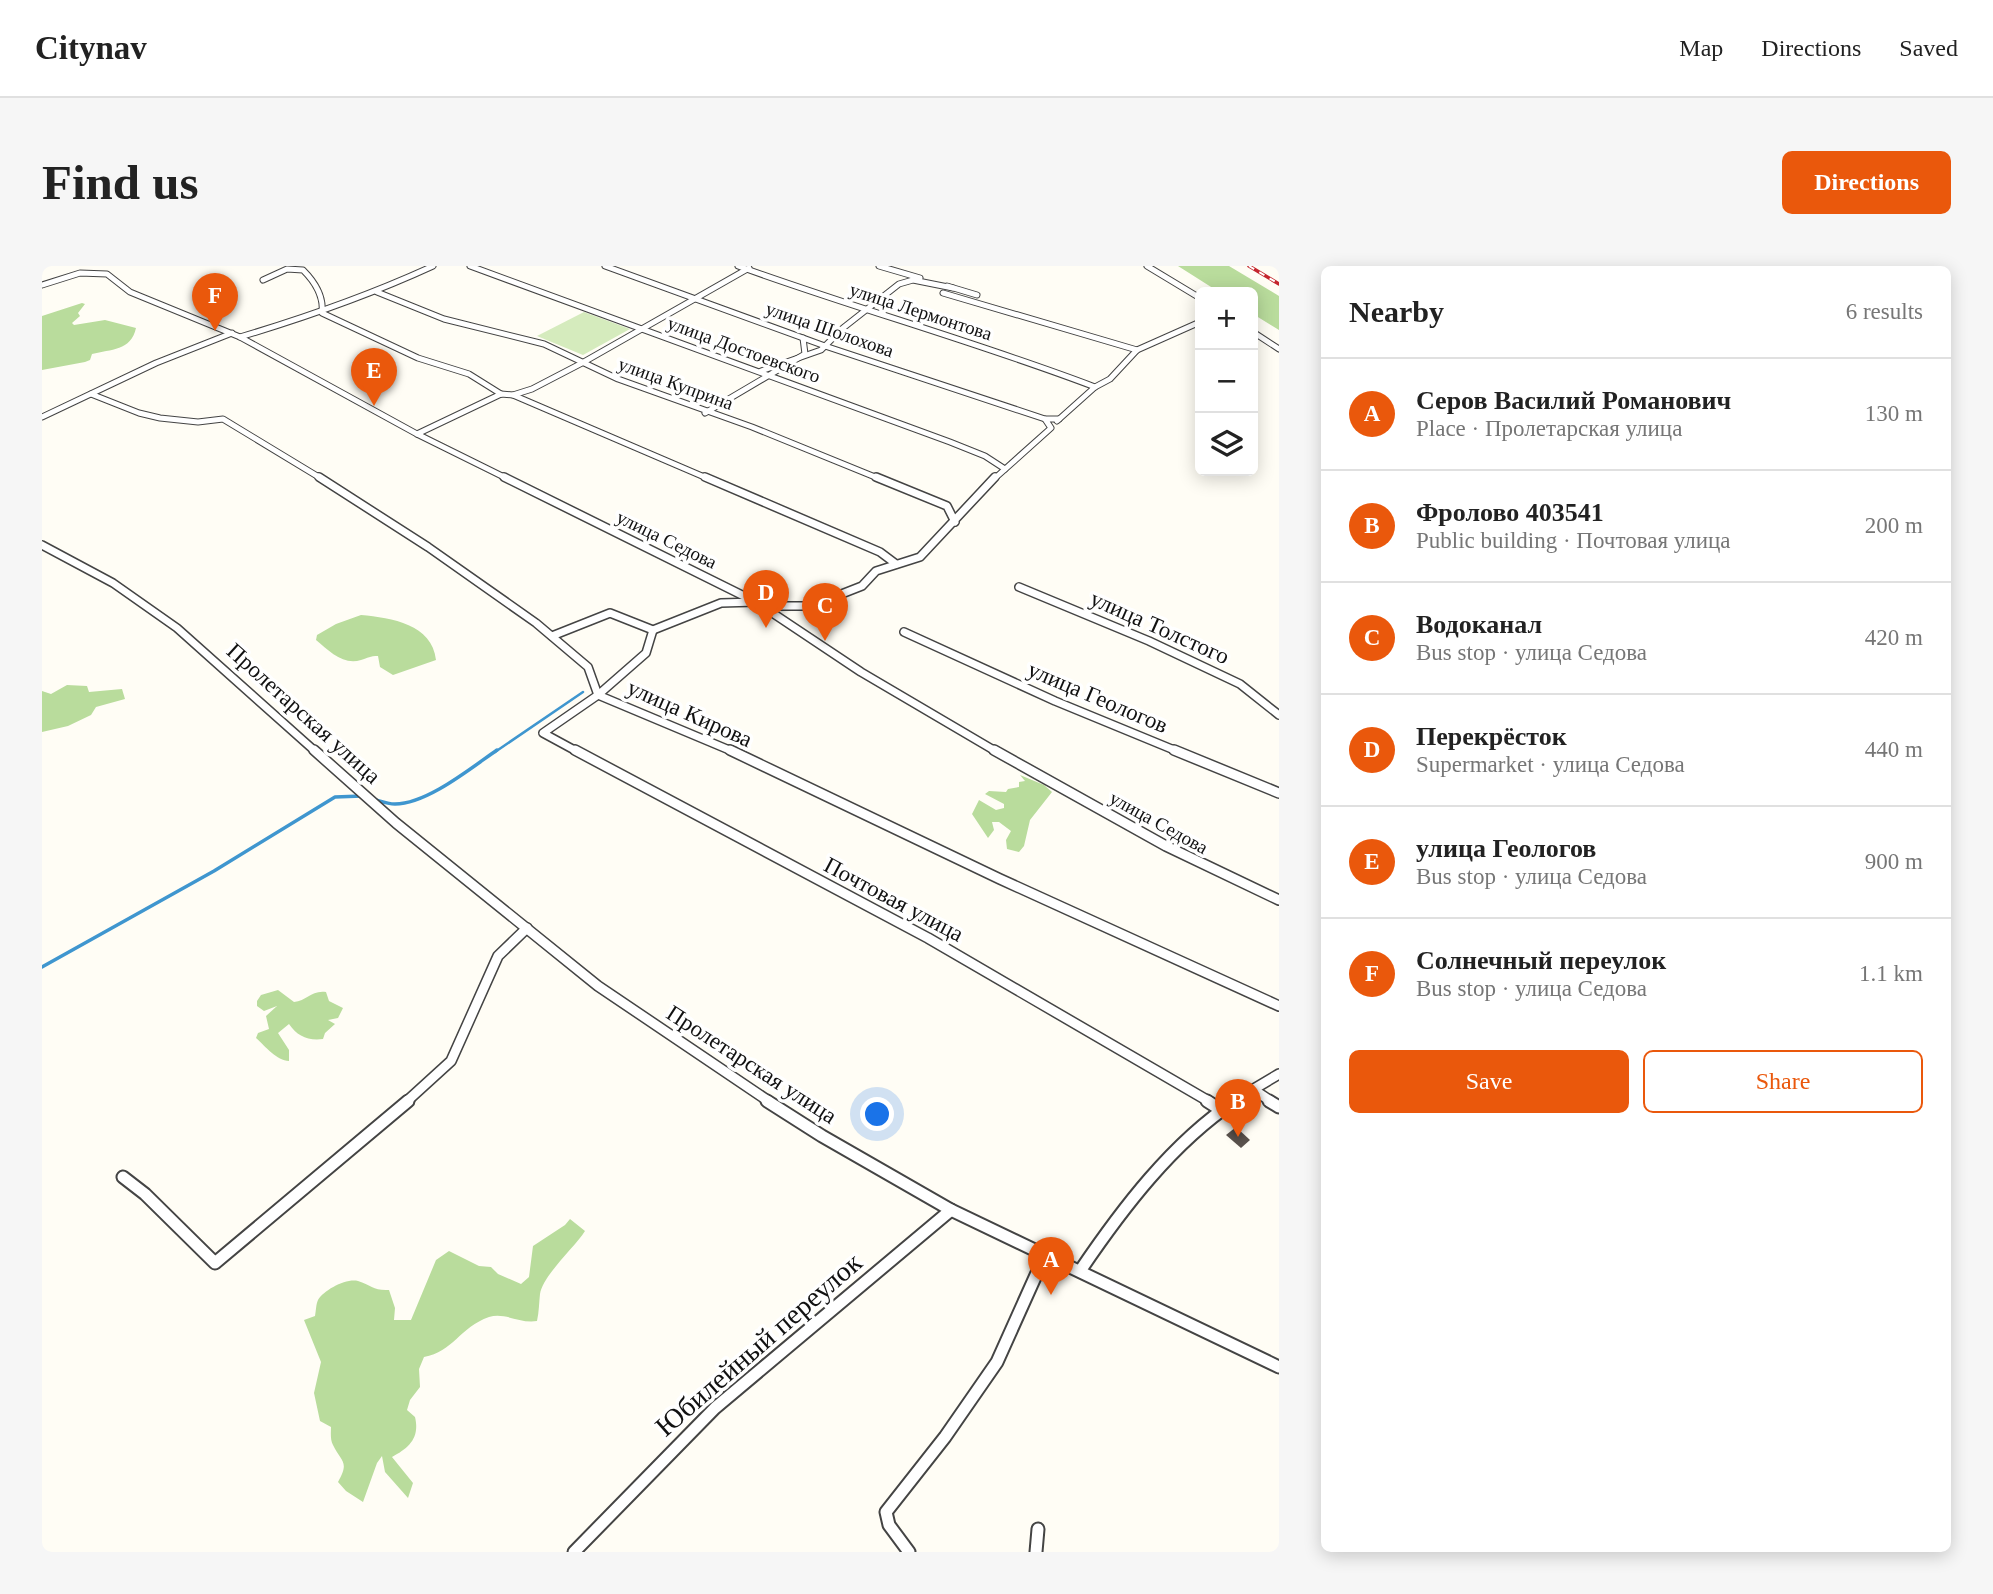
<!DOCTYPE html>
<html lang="en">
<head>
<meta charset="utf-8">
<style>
  :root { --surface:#fff; --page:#f6f6f6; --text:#222; --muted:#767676; --line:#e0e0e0; --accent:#ea580c }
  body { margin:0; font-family:Georgia,serif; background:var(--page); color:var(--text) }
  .controls { position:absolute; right:21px; top:21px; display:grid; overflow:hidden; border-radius:10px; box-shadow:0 4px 18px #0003 }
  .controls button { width:63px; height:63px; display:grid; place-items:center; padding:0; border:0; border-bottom:2px solid var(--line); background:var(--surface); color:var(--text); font:35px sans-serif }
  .you { position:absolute; left:836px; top:849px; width:24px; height:24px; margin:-18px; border:5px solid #fff; border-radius:50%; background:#1a73e8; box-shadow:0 0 0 10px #1a73e833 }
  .badge { display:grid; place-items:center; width:46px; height:46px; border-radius:50%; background:var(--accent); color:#fff; font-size:23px; font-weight:700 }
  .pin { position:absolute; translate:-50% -58px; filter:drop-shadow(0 2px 4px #0008) }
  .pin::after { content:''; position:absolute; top:37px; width:24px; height:21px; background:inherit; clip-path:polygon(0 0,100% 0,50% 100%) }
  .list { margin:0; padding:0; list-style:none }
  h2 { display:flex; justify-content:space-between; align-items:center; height:91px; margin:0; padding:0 28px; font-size:30px }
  h2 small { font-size:23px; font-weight:400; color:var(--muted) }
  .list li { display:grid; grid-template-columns:46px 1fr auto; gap:21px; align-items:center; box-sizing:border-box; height:112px; padding:0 28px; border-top:2px solid var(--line) }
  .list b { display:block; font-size:26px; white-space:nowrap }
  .list p { margin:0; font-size:23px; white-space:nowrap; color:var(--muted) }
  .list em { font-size:23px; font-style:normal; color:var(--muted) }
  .actions { display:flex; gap:14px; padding:21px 28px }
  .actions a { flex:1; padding:16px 0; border:2px solid var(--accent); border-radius:10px; text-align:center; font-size:24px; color:var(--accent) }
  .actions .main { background:var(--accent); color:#fff }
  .icon { flex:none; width:38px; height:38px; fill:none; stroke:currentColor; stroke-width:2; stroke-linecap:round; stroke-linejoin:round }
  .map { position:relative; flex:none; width:1237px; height:1286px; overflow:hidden; border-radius:10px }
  header { display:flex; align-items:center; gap:42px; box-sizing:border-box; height:98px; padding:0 35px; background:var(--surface); border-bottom:2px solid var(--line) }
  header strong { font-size:33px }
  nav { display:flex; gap:38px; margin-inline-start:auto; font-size:24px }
  .intro { display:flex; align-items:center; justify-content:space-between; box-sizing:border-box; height:168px; padding:0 42px }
  h1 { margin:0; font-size:49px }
  .button { padding:18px 32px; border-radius:10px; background:var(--accent); color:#fff; font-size:24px; font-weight:700 }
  main { display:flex; gap:42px; padding:0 42px }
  aside { flex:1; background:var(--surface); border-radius:10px; box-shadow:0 4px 18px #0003 }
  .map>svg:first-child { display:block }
  .green { fill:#d5ebbd }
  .forest { fill:#b9dc9c }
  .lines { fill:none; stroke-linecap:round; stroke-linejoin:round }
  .stream-far1 { stroke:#3f96cf; stroke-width:2.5 }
  .stream { stroke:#3f96cf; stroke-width:3.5 }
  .building { fill:#5a524d }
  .street-far3-casing { stroke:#444; stroke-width:7 }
  .street-far2-casing { stroke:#444; stroke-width:10 }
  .street-far1-casing { stroke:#444; stroke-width:12 }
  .street-casing { stroke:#444; stroke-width:15 }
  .street-far3 { stroke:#fff; stroke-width:5 }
  .street-far2 { stroke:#fff; stroke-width:7 }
  .street-far1 { stroke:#fff; stroke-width:9 }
  .street { stroke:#fff; stroke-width:11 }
  .rail-casing { stroke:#c4262e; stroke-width:3.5 }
  .rail { stroke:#fff; stroke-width:2; stroke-dasharray:6; stroke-linecap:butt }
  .labels { text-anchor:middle; stroke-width:7; stroke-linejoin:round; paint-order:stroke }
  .far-street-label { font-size:19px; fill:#111; stroke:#fff }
  .street-label { font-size:23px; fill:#111; stroke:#fff }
  .near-street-label { font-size:28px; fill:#111; stroke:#fff }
</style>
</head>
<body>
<header>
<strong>Citynav</strong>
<nav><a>Map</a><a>Directions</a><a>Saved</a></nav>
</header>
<div class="intro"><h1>Find us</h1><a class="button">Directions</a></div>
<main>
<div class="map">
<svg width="1237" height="1286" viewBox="0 0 1237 1286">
  <rect width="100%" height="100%" fill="#fffdf5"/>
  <!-- green -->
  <polygon class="green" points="542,46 588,63 541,89 495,70"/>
  <!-- forest -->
  <g class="forest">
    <polygon points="1136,0 1187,0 1237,30 1237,64 1211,48 1211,26 1177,26"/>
    <path d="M40 37 43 38 36 47 38 50 30 57 32 59 63 54 94 62C89 85 69 83 50 88L48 94 43 96 0 104V50Z"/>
    <path d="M319 349C350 352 390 358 394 394L351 409 338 401 336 390C328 390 326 392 319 394 302 400 287 385 274 374L275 369 294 358Z"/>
    <polygon points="25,419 45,420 47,426 80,423 83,433 54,441 49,449 26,460 0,466 0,425 9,428"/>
    <polygon points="978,509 1002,519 1010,526 988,554 982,580 977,586 965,583 964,574 969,565 957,556 950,556 952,564 946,572 930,548 937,534 954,544 962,542 962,538 943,528 947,525 964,526 966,523 977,521 977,516 983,515"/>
    <path d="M236 724 252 736C265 735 269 724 284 726L287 735 301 742 296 752 286 754 293 758 283 767 281 773C266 775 255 770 247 758L236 767 247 784V795C235 795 223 780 214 772L216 767 227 763 224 750 235 740 222 745 215 740V735L219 729Z"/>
    <path d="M528 953 543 965C533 981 501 1009 498 1028 497 1037 497 1046 495 1055 478 1058 463 1046 447 1051 418 1061 411 1086 382 1091L377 1103 378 1121 368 1134 365 1144 373 1151C378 1172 367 1182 350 1191L371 1217 366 1232 343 1206 340 1190 335 1197 321 1236 304 1225 296 1216C308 1195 299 1196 291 1179 288 1174 289 1166 289 1161L278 1155 272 1127 279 1096 262 1054 273 1050C274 1045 274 1038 276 1034 282 1024 304 1012 316 1015 329 1019 332 1025 347 1024L353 1042 352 1054H369L394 994 407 985 437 1000 449 1001 456 1008 479 1018 487 1011 491 980 523 959Z"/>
  </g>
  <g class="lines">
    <!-- stream-far1 -->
    <polyline class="stream-far1" points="453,486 541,426"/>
    <!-- stream -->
    <g class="stream">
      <path d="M331 533C338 535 346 538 353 538 385 538 429 502 455 484"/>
      <polyline points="0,701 172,605 293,531 320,530"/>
    </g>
  </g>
  <!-- building -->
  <polygon class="building" points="1194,861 1208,874 1199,882 1184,869"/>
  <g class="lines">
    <defs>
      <g id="street-far3">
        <polyline points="428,0 908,176 943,190 963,203"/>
        <polyline points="563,0 783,80 1003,153"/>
        <path d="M696 0C815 43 935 76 1053 121"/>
        <polyline points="837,0 878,12"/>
        <polyline points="1105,0 1158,32"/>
        <path d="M221 14 245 3 261 4C273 16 282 30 280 47L376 92 427 108 459 128"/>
        <polyline points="0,19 38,7 65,8 88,26 198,71 375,168 466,213"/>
        <polyline points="905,20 935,29"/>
        <polyline points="335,26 402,53 502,78 576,113 710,161 838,213"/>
        <polyline points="901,27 1095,84"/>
        <polyline points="1211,66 1237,83"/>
        <path d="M198 71C265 51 328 29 391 0"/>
        <polyline points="719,105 779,84 801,62 857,18 871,14 911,22"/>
        <polyline points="49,128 97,147 118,152 156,156 181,153 280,213"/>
        <polyline points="471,129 490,123 540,97 707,2"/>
        <polyline points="663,147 763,88 761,72"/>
        <polyline points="0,151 114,97 190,67"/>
        <polyline points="1015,155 1053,121 1068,113 1095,84 1158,56"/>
        <polyline points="375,168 459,128 471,129 667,213"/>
        <polyline points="952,213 1009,162 1003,153 1017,153"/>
      </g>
      <g id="street-far2">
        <polyline points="277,211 386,281 494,357 546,401 556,429"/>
        <polyline points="462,211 714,336 819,406 955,486"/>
        <polyline points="663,211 838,286 854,298"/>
        <polyline points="834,211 905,240 913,256"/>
        <polyline points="0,279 71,317 135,362 274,486"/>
        <polyline points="977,321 1107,375 1198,418 1237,449"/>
        <polyline points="862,366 1013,435 1137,486"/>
        <polyline points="510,370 568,347 611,364 679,337 714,336 737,340 769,340 820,320 834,305 878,291 953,211"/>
        <polyline points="556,429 692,486"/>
        <polyline points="536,486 501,467 556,429 604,387 611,364"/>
      </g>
      <g id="street-far1">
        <polyline points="272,484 354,557 556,720 728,836"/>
        <polyline points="533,484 886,672 1168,836"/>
        <polyline points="688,484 958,613 1237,740"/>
        <polyline points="952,484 1124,580 1237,634"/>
        <polyline points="1132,484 1237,527"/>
        <polyline points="1212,824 1230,836"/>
        <polyline points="364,836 409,795 456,690 485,662"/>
        <polyline points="1190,836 1237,808"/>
      </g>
      <g id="street">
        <polyline points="725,835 780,870 909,944 1237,1101"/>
        <polyline points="1165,835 1179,844"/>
        <polyline points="1227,835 1237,841"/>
        <polyline points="81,911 103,928 173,997 366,835"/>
        <path d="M1038 1005C1080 943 1130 877 1193 835"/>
        <polyline points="532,1286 673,1142 909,944"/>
        <polyline points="867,1286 847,1259 844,1246 903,1171 955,1096 999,998 999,988"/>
        <polyline points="994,1286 996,1263"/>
      </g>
    </defs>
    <!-- street-far3 casing -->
    <use href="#street-far3" class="street-far3-casing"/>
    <!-- street-far2 casing -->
    <use href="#street-far2" class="street-far2-casing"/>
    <!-- street-far1 casing -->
    <use href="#street-far1" class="street-far1-casing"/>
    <!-- street casing -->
    <use href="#street" class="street-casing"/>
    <!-- street-far3 -->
    <use href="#street-far3" class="street-far3"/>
    <!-- street-far2 -->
    <use href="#street-far2" class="street-far2"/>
    <!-- street-far1 -->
    <use href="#street-far1" class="street-far1"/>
    <!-- street -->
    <use href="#street" class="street"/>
    <defs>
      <polyline id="rail" points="1207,0 1237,18"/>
    </defs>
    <!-- rail casing -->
    <use href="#rail" class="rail-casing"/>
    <!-- rail -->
    <use href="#rail" class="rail"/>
  </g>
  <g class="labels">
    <!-- far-street labels -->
    <g class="far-street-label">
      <text transform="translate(879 45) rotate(18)" y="7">улица Лермонтова</text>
      <text transform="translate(788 63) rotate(19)" y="7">улица Шолохова</text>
      <text transform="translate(702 83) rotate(20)" y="7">улица Достоевского</text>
      <text transform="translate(634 117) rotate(20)" y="7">улица Куприна</text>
      <text transform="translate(625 273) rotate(26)" y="7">улица Седова</text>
      <text transform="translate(1117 556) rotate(29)" y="7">улица Седова</text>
    </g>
    <!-- street labels -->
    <g class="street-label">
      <text transform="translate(1118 361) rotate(24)" y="8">улица Толстого</text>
      <text transform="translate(1056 431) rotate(23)" y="8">улица Геологов</text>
      <text transform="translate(262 447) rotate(42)" y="8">Пролетарская улица</text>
      <text transform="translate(648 447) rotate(24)" y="8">улица Кирова</text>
      <text transform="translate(852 633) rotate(28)" y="8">Почтовая улица</text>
      <text transform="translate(710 798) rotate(33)" y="8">Пролетарская улица</text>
    </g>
    <!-- near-street labels -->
    <g class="near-street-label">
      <text transform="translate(716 1078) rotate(-41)" y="10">Юбилейный переулок</text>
    </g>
  </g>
</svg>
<div class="controls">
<button>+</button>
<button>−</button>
<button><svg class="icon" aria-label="layers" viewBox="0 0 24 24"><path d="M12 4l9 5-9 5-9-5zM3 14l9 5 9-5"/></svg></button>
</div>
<div class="you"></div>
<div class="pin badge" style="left:1009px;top:1029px">A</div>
<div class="pin badge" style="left:1196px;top:871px">B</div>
<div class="pin badge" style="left:783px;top:375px">C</div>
<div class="pin badge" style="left:724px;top:362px">D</div>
<div class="pin badge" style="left:332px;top:140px">E</div>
<div class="pin badge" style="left:173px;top:65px">F</div>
</div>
<aside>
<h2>Nearby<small>6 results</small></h2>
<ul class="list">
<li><span class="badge">A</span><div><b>Серов Василий Романович</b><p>Place · Пролетарская улица</p></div><em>130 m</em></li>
<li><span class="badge">B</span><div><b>Фролово 403541</b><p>Public building · Почтовая улица</p></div><em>200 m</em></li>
<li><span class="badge">C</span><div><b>Водоканал</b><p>Bus stop · улица Седова</p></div><em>420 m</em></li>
<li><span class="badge">D</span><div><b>Перекрёсток</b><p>Supermarket · улица Седова</p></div><em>440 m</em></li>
<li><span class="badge">E</span><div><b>улица Геологов</b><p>Bus stop · улица Седова</p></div><em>900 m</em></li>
<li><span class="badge">F</span><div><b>Солнечный переулок</b><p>Bus stop · улица Седова</p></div><em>1.1 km</em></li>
</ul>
<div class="actions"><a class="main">Save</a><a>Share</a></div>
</aside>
</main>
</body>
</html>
